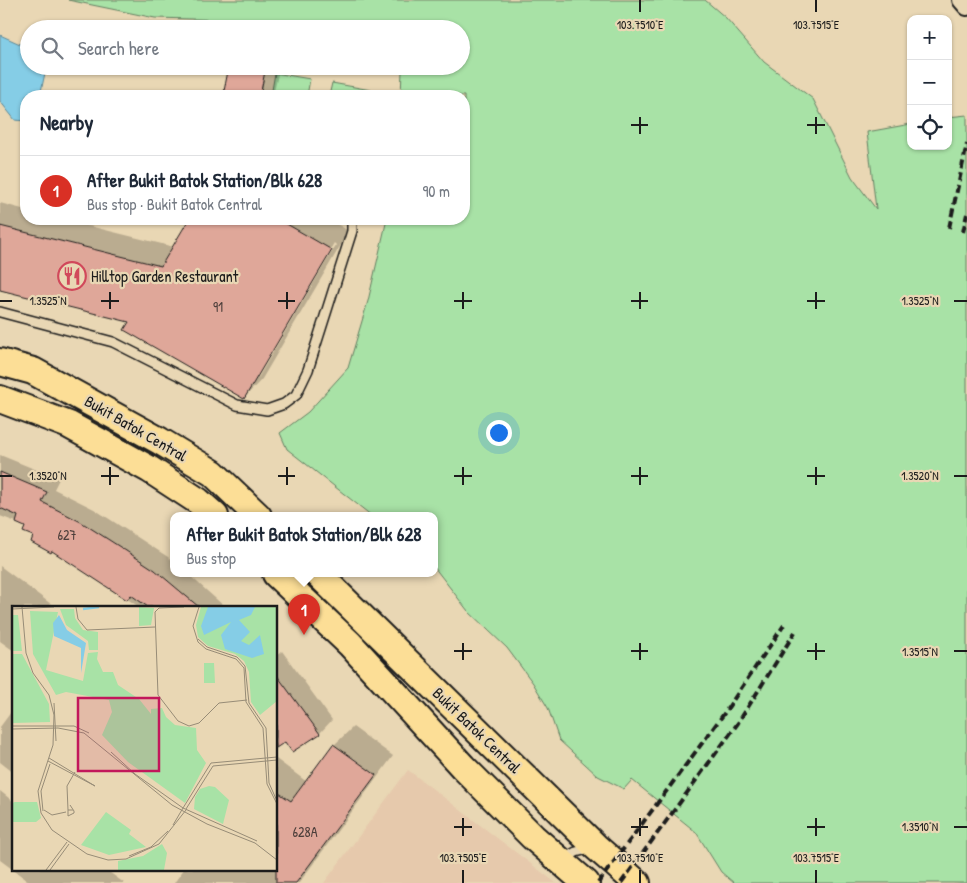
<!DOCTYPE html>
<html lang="en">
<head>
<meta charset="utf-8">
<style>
  :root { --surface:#fff; --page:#f6f6f7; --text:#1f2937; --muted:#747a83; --line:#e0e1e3; --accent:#d93025 }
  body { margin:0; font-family:"Patrick Hand",sans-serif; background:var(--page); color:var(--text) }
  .controls { position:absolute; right:15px; top:15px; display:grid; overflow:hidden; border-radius:10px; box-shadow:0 1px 4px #0004 }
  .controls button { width:45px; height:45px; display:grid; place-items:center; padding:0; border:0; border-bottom:1px solid var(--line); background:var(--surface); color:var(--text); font:25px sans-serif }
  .you { position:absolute; left:498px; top:432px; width:18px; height:18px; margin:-12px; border:4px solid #fff; border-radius:50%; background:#1a73e8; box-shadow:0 0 0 8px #1a73e833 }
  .badge { display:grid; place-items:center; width:32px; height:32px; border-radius:50%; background:var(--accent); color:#fff; font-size:16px; font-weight:700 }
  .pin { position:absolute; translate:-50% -41px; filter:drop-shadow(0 1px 2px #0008) }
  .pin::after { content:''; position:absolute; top:26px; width:18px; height:15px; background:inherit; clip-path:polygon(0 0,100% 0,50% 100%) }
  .popup { position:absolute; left:170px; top:512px; width:268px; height:65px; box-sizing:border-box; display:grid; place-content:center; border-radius:10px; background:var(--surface); filter:drop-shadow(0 1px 4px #0005); font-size:16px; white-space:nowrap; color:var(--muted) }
  .popup b { font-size:19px; color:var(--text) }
  .popup::after { content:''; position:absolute; left:50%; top:100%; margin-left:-10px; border:10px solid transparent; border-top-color:var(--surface) }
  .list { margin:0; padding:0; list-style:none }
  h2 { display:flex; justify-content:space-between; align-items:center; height:65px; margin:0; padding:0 20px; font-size:21px }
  h2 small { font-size:16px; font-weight:400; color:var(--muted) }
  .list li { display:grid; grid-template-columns:32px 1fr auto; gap:15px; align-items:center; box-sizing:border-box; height:70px; padding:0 20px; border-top:1px solid var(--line) }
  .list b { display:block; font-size:19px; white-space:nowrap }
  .list p { margin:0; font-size:16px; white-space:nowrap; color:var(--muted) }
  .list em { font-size:16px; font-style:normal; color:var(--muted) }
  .icon { flex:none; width:28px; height:28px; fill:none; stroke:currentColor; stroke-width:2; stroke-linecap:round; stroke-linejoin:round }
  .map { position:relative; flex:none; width:967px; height:883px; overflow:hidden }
  .search { position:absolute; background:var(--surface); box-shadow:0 1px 4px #0004; left:20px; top:20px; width:450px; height:55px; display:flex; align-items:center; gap:12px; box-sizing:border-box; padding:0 18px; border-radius:28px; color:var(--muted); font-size:19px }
  .panel { position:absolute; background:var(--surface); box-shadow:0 1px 4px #0004; left:20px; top:90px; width:450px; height:135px; border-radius:20px }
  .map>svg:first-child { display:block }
  .built { fill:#e6c9ac }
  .green { fill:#a8e2a6; stroke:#627f61 }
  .water { fill:#85cde6; stroke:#5b8695 }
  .shadow { fill:#0003; fill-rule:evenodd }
  .building { fill:#dfa799; stroke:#1c1c1c }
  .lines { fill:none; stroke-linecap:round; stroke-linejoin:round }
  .lane-casing { stroke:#1c1c1c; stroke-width:12 }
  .street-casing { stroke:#1c1c1c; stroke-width:20 }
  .primary-casing { stroke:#1c1c1c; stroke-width:30 }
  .lane { stroke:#e9d7b4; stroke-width:9 }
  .street { stroke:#e9d7b4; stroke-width:16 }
  .primary { stroke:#fcde96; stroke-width:26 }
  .rail { stroke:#1c1c1c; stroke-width:4; stroke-dasharray:8 4; stroke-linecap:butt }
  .ticks { fill:none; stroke:#1c1c1c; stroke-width:2 }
  .labels { text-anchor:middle; stroke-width:4.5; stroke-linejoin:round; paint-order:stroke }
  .number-label { font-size:14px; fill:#4d3f3b }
  .poi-label { font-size:16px; fill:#1c1c1c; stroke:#e9d7b4; text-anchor:start }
  .street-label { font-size:16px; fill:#1c1c1c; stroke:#e9d7b4 }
  .inset-river { fill:none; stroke:#85cde6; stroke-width:2.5 }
  .inset-road { fill:none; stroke:#978c77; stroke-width:1 }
  .view { fill:#c2185b; fill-opacity:0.15; stroke:#c2185b; stroke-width:2.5 }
  .inset-edge { fill:none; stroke:#1c1c1c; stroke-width:2.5 }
  .ticks-label { font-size:12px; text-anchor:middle; fill:#1c1c1c; stroke:#e9d7b4; stroke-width:4.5; stroke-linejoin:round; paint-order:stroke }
</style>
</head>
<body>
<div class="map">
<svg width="967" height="883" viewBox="0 0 967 883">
  <rect width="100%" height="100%" fill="#e9d7b4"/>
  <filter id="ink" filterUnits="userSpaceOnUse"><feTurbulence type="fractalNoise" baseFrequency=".02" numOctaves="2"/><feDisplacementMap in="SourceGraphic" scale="10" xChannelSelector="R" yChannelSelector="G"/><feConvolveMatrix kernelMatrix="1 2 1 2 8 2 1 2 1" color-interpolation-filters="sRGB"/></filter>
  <g filter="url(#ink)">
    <!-- built -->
    <polygon class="built" points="408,770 556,883 324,883"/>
    <!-- green -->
    <g class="green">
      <polygon points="68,0 705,0 726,18 764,62 813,99 852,177 876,209 867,132 911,124 911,146 948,146 948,117 967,115 967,883 734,883 721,872 696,832 632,780 624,789 598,776 559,740 548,708 533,683 507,648 468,611 434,567 434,516 372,516 287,449 280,433 308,412 348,368 368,301 387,219 464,219 464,96 401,96 402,71 397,66 461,66 461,29 320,29 227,20 155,18"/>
      <polygon points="275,73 310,79 307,96 271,96"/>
      <polygon points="332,83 371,90 370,96 329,96"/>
    </g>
    <!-- water -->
    <polygon class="water" points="0,35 20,44 29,49 29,66 43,66 45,73 40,96 26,96 26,121 15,120 0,101"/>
    <!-- shadow -->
    <g class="shadow">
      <polygon points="231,66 280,66 273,96 224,96"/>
      <path d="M0 203 26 210V219H61L174 247 191 219H328L349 231 262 379 244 398 131 321 0 289ZM334 243 336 245 258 378H255Z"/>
      <polygon points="0,455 59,479 54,489 94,509 168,557 174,562 174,574 188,574 225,607 139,607 35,535 27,526 0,516"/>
      <polygon points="0,566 55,607 14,607 14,651 0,641"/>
      <polygon points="282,651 332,720 320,733 292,750 285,740 276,739 276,656"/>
      <polygon points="14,708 14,773 0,762 0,727"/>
      <polygon points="353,727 393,756 299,883 174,883 184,869 276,869 276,759 307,782 334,745"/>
      <polygon points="0,791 14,802 14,869 105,869 124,883 31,883 0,860"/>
    </g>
    <!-- building -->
    <g class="building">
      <polygon points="229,66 266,66 260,96 223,96"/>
      <polygon points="189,219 278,219 332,250 244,399 124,330 129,322 0,290 0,226 161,266"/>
      <polygon points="0,472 47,492 42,502 81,522 120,547 155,570 199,607 148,607 131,595 127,600 52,551 51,553 31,542 33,536 23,532 25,527 16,523 18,516 0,508"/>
      <polygon points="276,674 320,734 292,752 285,742 276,748"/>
      <polygon points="333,744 376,775 296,883 276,883 276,791 291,801"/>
    </g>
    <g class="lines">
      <defs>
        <g id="lane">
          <polyline points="0,312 113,342 237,405 267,410 284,404 296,395 308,370 352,231 352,219"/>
          <polyline points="562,860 576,852 592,848"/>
        </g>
        <polyline id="street" points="961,0 967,7"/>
        <g id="primary">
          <polyline points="0,362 33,371 160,441 213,473 258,516"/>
          <polyline points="0,399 69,425 149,469 198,501 215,516"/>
          <polyline points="276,574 350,644 463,767 533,837 586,883"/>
          <polyline points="318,574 596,847 637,883"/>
        </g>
      </defs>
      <!-- lane casing -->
      <use href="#lane" class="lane-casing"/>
      <!-- street casing -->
      <use href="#street" class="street-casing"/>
      <!-- primary casing -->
      <use href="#primary" class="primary-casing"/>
      <!-- lane -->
      <use href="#lane" class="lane"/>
      <!-- street -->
      <use href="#street" class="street"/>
      <!-- primary -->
      <use href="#primary" class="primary"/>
      <!-- rail -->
      <g class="rail">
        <polyline points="949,228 967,144"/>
        <polyline points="963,232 967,214"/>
        <polyline points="598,883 723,715 784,625"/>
        <polyline points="621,883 738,723 795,632"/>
      </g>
    </g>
  </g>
  <!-- ticks -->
  <path class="ticks" d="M640 0V12M816 0V12M640 117V134M816 117V134M631 125H648M807 125H825M110 292V309M287 292V309M463 292V309M640 292V309M816 292V309M0 301H12M101 301H119M278 301H295M454 301H472M631 301H648M807 301H825M954 301H967M110 467V485M287 467V485M463 467V485M640 467V485M816 467V485M0 476H12M101 476H119M278 476H295M454 476H472M631 476H648M807 476H825M954 476H967M463 643V660M640 643V660M816 643V660M454 651H472M631 651H648M807 651H825M954 651H967M463 818V836M640 818V836M816 818V836M454 827H472M631 827H648M807 827H825M954 827H967M463 870V883M640 870V883M816 870V883"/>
  <!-- icons -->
  <defs>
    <symbol id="restaurant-ring" viewBox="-11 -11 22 22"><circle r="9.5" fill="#e9d7b4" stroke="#d1495b" stroke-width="1.5"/><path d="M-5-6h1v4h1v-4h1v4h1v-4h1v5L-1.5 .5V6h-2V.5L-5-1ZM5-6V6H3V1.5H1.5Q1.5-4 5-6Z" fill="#d1495b"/></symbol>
  </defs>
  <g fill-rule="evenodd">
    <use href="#restaurant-ring" x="56" y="260" width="32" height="32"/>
  </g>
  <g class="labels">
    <!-- number labels -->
    <g class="number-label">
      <text x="218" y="312">91</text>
      <text x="67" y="540">627</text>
      <text x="305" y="837">628A</text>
    </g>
    <!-- poi labels -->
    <g class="poi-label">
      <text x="91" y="282">Hilltop Garden Restaurant</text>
    </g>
    <!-- street labels -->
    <g class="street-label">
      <text transform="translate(136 428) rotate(30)" y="6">Bukit Batok Central</text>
      <text transform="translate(477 730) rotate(44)" y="6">Bukit Batok Central</text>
    </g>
  </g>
  <!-- overview -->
  <g transform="translate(12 606)">
    <rect width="265" height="265" fill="#e9d7b4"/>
    <path d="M127 1 142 2 139 19 127 20ZM189 1H265V95L248 109 239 96 237 66 232 55 223 48 196 40 186 31 184 19ZM48 3H62L63 12 71 24 86 26V44H77L76 35 54 19ZM18 5 46 6 34 64 71 75 76 47 86 46 85 53 91 66H101L106 79 127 93 139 108V103L150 102 154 111 163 119 184 122 185 144 194 157 173 197 116 156 90 129 100 106 97 94 54 86 44 89 21 48ZM0 9H6L10 45H0ZM0 48H10L37 98 38 116 0 117ZM192 57H202L203 77H192ZM197 180 203 181 217 194 211 218 182 203 183 191 188 183ZM3 196H25L29 212 24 216H0V197ZM94 206 119 224 117 228 134 241 97 249 69 239ZM150 238 155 247 152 264H106V255L131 250Z" fill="#a8e2a6"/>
    <path d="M196 1H243L239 9 227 14 238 26 229 35 237 39 248 29 252 48 240 52 213 43 209 29 219 16 192 29 189 20ZM47 9 55 24 74 37 69 67V42L42 30 41 17Z" fill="#85cde6"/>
    <path class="inset-river" d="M71 3 87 1"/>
    <path class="inset-road" d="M10 1 14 47 21 67 37 89 42 109 41 139 26 185 29 207 40 224 75 248 96 254 114 253 147 238 174 204M64 1 66 13 75 24 143 21M172 1 147 2 143 6 146 89 166 115 177 120 187 117 207 97 235 94M187 1 181 20 186 36 194 43 224 53 232 62 234 96 251 122 255 178 265 198M0 3 42 1M186 33 195 41 225 51 233 60 237 97 254 122 257 177 265 195M42 97 44 135M0 120H62L77 127M0 123 46 122 72 127 160 199 195 218 243 237 265 254M99 146 123 168 171 202 245 235M36 155 83 180 37 152M58 199 62 205V207L56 210V204H61M171 202 199 157 265 151M174 203 201 160 265 154M32 204 40 209 54 206M56 204 55 180 63 166M31 205 29 185 38 158M161 219 171 202M117 250 139 241 156 225M34 264 55 236M38 264 57 238"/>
    <path class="view" d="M66 92H147V165H66Z"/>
    <rect width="265" height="265" class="inset-edge"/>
  </g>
  <g class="ticks-label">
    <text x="640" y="29">103.7510°E</text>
    <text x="816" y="29">103.7515°E</text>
    <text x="48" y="305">1.3525°N</text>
    <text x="920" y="305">1.3525°N</text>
    <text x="48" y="480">1.3520°N</text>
    <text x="920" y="480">1.3520°N</text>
    <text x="920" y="656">1.3515°N</text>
    <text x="920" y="831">1.3510°N</text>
    <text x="463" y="862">103.7505°E</text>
    <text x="640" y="862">103.7510°E</text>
    <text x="816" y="862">103.7515°E</text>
  </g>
</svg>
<div class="controls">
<button>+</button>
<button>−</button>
<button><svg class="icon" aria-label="locate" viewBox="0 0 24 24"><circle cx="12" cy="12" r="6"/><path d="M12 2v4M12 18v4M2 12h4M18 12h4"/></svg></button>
</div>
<div class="you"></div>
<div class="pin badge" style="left:304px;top:635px">1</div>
<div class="popup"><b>After Bukit Batok Station/Blk 628</b>Bus stop</div>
<div class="search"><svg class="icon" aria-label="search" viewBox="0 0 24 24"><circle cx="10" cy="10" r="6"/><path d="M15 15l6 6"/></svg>Search here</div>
<section class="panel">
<h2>Nearby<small></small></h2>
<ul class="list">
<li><span class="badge">1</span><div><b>After Bukit Batok Station/Blk 628</b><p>Bus stop · Bukit Batok Central</p></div><em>90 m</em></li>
</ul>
</section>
</div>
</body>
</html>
